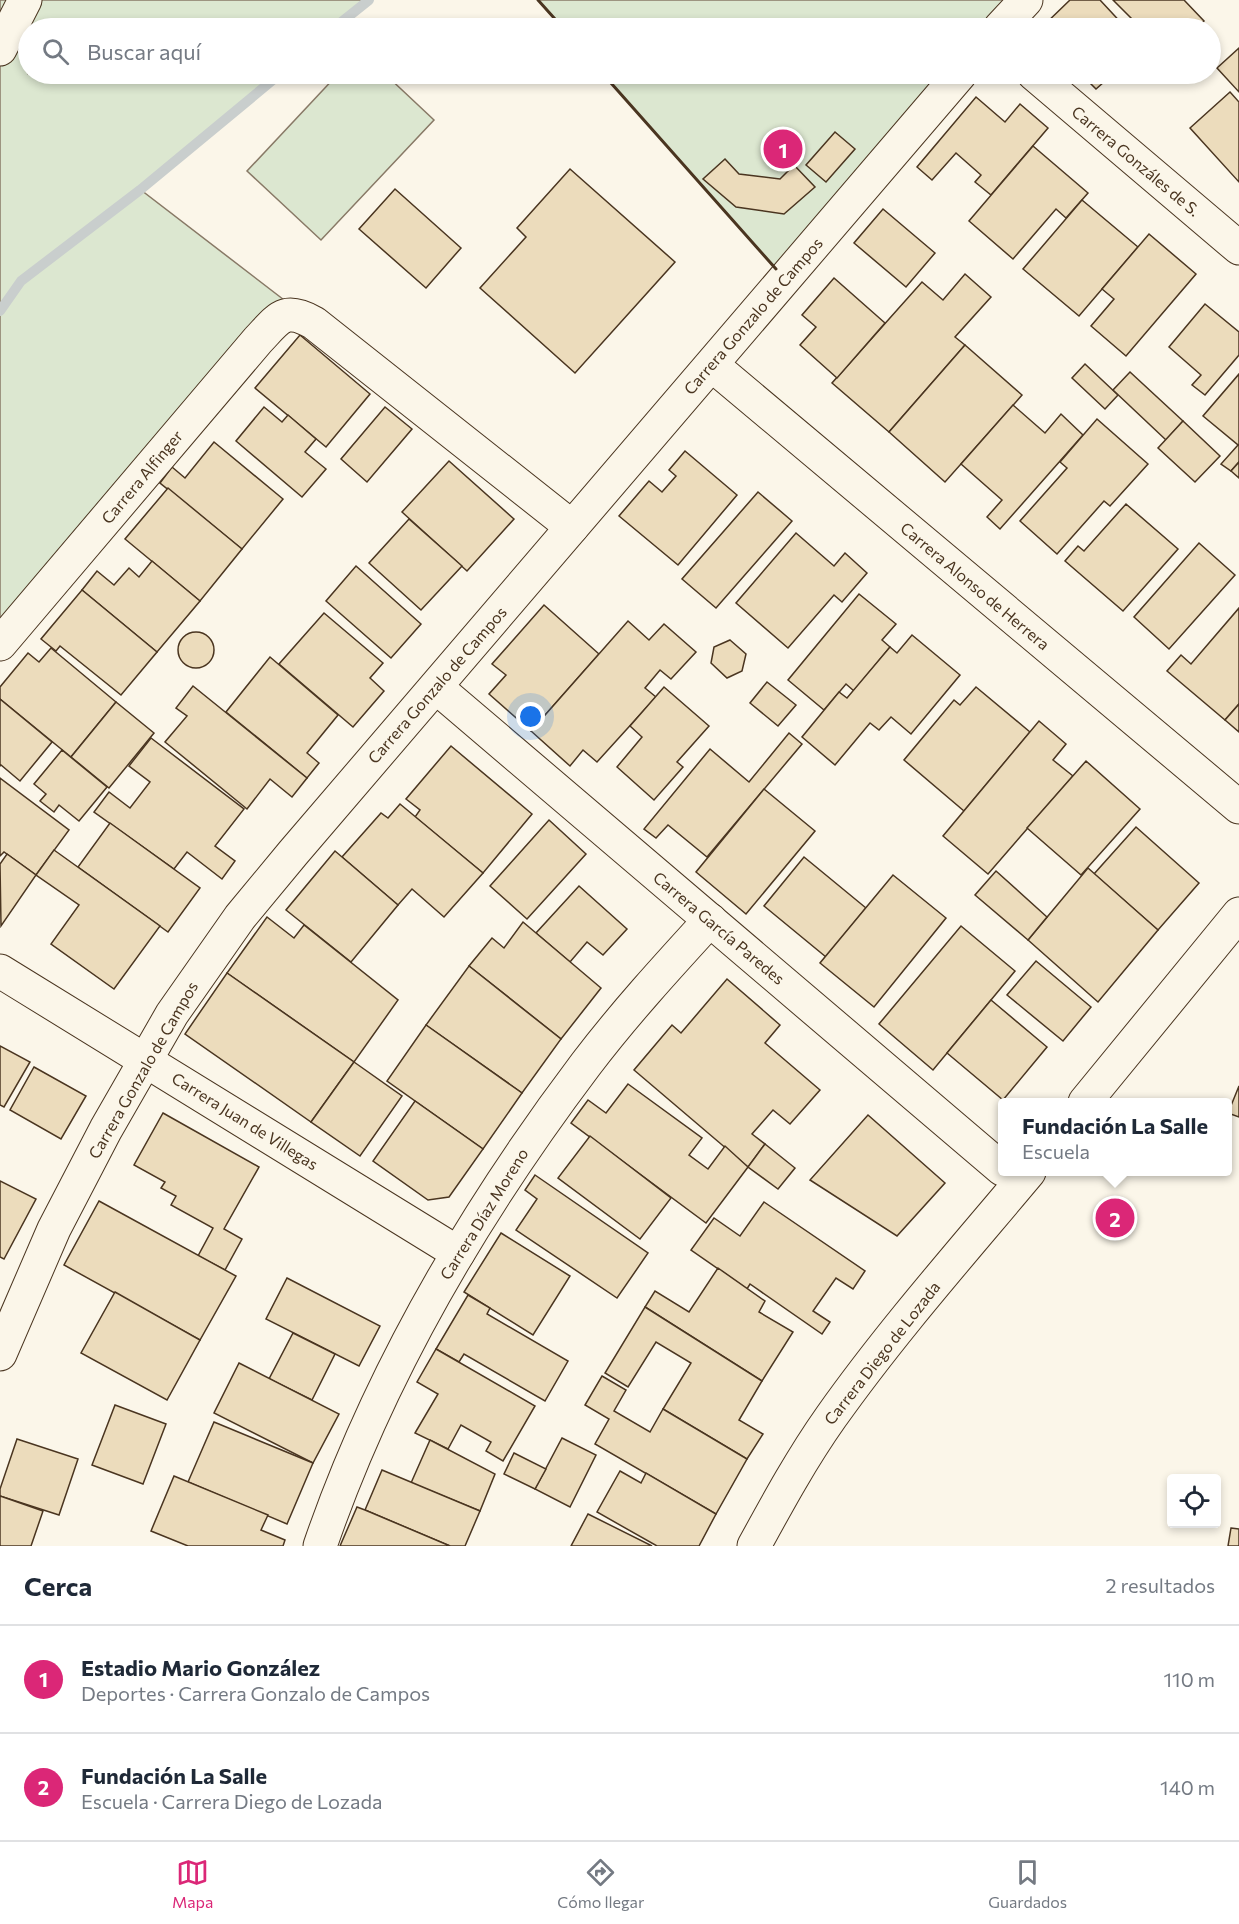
<!DOCTYPE html>
<html lang="es">
<head>
<meta charset="utf-8">
<style>
  :root { --surface:#fff; --page:#f2f2f3; --text:#1f2937; --muted:#747a83; --line:#e0e1e3; --accent:#db2777 }
  body { margin:0; font-family:Commissioner,sans-serif; background:var(--page); color:var(--text) }
  .controls { position:absolute; right:18px; bottom:18px; display:grid; overflow:hidden; border-radius:6px; box-shadow:0 3px 9px #0003 }
  .controls button { width:54px; height:54px; display:grid; place-items:center; padding:0; border:0; border-bottom:2px solid var(--line); background:var(--surface); color:var(--text); font:30px sans-serif }
  .you { position:absolute; left:531px; top:717px; width:21px; height:21px; margin:-15px; border:4px solid #fff; border-radius:50%; background:#1a73e8; box-shadow:0 0 0 9px #1a73e833 }
  .badge { display:grid; place-items:center; width:39px; height:39px; border-radius:50%; background:var(--accent); color:#fff; font-size:20px; font-weight:700 }
  .pin { position:absolute; translate:-50% -50%; border:3px solid #fff; box-shadow:0 2px 6px #0006 }
  .popup { position:absolute; left:998px; top:1098px; width:234px; height:78px; box-sizing:border-box; display:grid; place-content:center; border-radius:6px; background:var(--surface); filter:drop-shadow(0 2px 4px #0005); font-size:20px; white-space:nowrap; color:var(--muted) }
  .popup b { font-size:22px; color:var(--text) }
  .popup::after { content:''; position:absolute; left:50%; top:100%; margin-left:-12px; border:12px solid transparent; border-top-color:var(--surface) }
  .list { margin:0; padding:0; list-style:none }
  h2 { display:flex; justify-content:space-between; align-items:center; height:78px; margin:0; padding:0 24px; font-size:26px }
  h2 small { font-size:20px; font-weight:400; color:var(--muted) }
  .list li { display:grid; grid-template-columns:39px 1fr auto; gap:18px; align-items:center; box-sizing:border-box; height:108px; padding:0 24px; border-top:2px solid var(--line) }
  .list b { display:block; font-size:22px; white-space:nowrap }
  .list p { margin:0; font-size:20px; white-space:nowrap; color:var(--muted) }
  .list em { font-size:20px; font-style:normal; color:var(--muted) }
  .icon { flex:none; width:33px; height:33px; fill:none; stroke:currentColor; stroke-width:2; stroke-linecap:round; stroke-linejoin:round }
  .map { position:relative; flex:none; width:1239px; height:1546px; overflow:hidden }
  .search { position:absolute; background:var(--surface); box-shadow:0 3px 9px #0003; left:18px; right:18px; top:18px; height:66px; display:flex; align-items:center; gap:15px; box-sizing:border-box; padding:0 21px; border-radius:33px; color:var(--muted); font-size:22px }
  .sheet { height:294px; background:var(--surface) }
  nav { display:flex; justify-content:space-around; align-items:center; box-sizing:border-box; height:84px; border-top:2px solid var(--line); background:var(--surface); font-size:16px; color:var(--muted) }
  nav a { display:grid; justify-items:center; gap:3px }
  nav .on { color:var(--accent) }
  .map>svg:first-child { display:block }
  .green { fill:#dce7d0; stroke:#887966; stroke-width:1.5 }
  .lines { fill:none; stroke-linecap:round; stroke-linejoin:round }
  .stream { stroke:#c9cecd; stroke-width:10 }
  .building { fill:#ecdcbc; stroke:#4a3520; stroke-width:1.5 }
  .street-casing { stroke:#4a3520; stroke-width:35 }
  .highway-casing { stroke:#4a3520; stroke-width:35 }
  .street { stroke:#fbf6e9; stroke-width:33 }
  .highway { stroke:#fbf6e9; stroke-width:33 }
  .wall { stroke:#4a3520; stroke-width:3 }
  .labels { text-anchor:middle; stroke-width:4.5; stroke-linejoin:round; paint-order:stroke }
  .street-label { font-size:16px; fill:#4a3520; stroke:#fbf6e9 }
</style>
</head>
<body>
<div class="map">
<svg width="1239" height="1546" viewBox="0 0 1239 1546">
  <rect width="100%" height="100%" fill="#fbf6e9"/>
  <!-- green -->
  <g class="green">
    <polygon points="0,0 369,0 334,28 28,28 28,74 280,74 141,190 314,323 301,315 0,644"/>
    <polygon points="538,0 1026,0 1000,28 563,28"/>
    <polygon points="338,74 385,74 434,120 321,240 247,171"/>
    <polygon points="603,74 960,74 785,279"/>
  </g>
  <g class="lines">
    <!-- stream -->
    <g class="stream">
      <polyline points="334,28 369,0"/>
      <polyline points="0,311 21,281 140,190 280,74"/>
    </g>
  </g>
  <!-- building -->
  <g class="building">
    <polygon points="1070,0 1100,0 1126,28 1041,28"/>
    <polygon points="1113,0 1184,0 1204,21 1197,28 1141,28"/>
    <polygon points="1239,48 1239,92 1217,68"/>
    <polygon points="1081,74 1113,74 1096,89"/>
    <polygon points="1230,92 1239,102 1239,182 1190,128"/>
    <polygon points="976,97 1005,122 1020,104 1048,128 991,195 975,182 981,175 956,153 932,180 917,167"/>
    <polygon points="835,132 855,149 826,182 806,165"/>
    <polygon points="1033,146 1088,193 1066,218 1056,209 1013,259 969,221"/>
    <polygon points="725,159 739,174 780,179 794,165 815,187 784,214 736,207 703,179"/>
    <polygon points="570,169 675,262 575,373 480,288 526,237 517,228"/>
    <polygon points="395,189 461,248 426,288 359,229"/>
    <polygon points="1082,200 1138,247 1079,316 1023,269"/>
    <polygon points="883,209 935,253 906,287 854,243"/>
    <polygon points="1149,234 1196,274 1126,356 1091,326 1114,299 1102,289"/>
    <polygon points="965,274 991,297 955,337 965,345 889,432 832,383 922,282 943,300"/>
    <polygon points="834,278 885,323 837,378 800,345 816,327 802,315"/>
    <polygon points="1205,304 1239,332 1239,355 1205,395 1192,385 1201,375 1169,347"/>
    <polygon points="300,335 370,394 326,447 255,388"/>
    <polygon points="965,345 1022,395 945,482 889,432"/>
    <polygon points="1085,364 1118,395 1105,409 1072,378"/>
    <polygon points="1130,372 1183,421 1166,440 1113,390"/>
    <polygon points="1239,374 1239,462 1231,471 1221,464 1238,445 1203,416"/>
    <polygon points="1013,405 1045,433 1061,414 1083,435 1000,529 987,517 1002,500 961,464"/>
    <polygon points="264,407 282,422 288,415 316,439 305,452 326,469 302,497 236,441"/>
    <polygon points="385,407 412,429 367,482 341,459"/>
    <polygon points="1097,419 1148,464 1110,506 1104,501 1057,554 1020,521 1067,468 1060,462"/>
    <polygon points="1183,421 1220,456 1195,482 1158,448"/>
    <polygon points="214,442 283,499 242,549 160,483 172,467 185,478"/>
    <polygon points="685,451 737,495 678,565 619,516 649,481 662,492 676,476 669,470"/>
    <polygon points="449,461 514,519 467,571 402,512"/>
    <polygon points="1239,462 1239,478 1231,471"/>
    <polygon points="168,488 242,549 200,601 125,539"/>
    <polygon points="758,492 792,521 716,608 682,579"/>
    <polygon points="1126,504 1178,549 1123,611 1065,561 1078,546 1084,551"/>
    <polygon points="409,519 462,566 421,610 369,563"/>
    <polygon points="796,533 834,566 845,553 867,573 842,602 834,595 788,648 736,603"/>
    <polygon points="1199,543 1235,575 1169,649 1134,617"/>
    <polygon points="152,561 200,601 157,652 82,590 97,571 114,585 129,568 139,577"/>
    <polygon points="356,566 421,624 391,658 326,601"/>
    <polygon points="82,590 157,652 121,695 60,646 56,651 41,639"/>
    <polygon points="859,594 896,624 882,640 890,647 854,691 846,684 824,710 788,680"/>
    <polygon points="544,605 599,654 531,731 489,694 506,675 492,664"/>
    <polygon points="1239,608 1239,704 1225,720 1167,671 1181,655 1191,664"/>
    <polygon points="324,613 383,663 370,678 384,691 353,727 279,664"/>
    <polygon points="628,621 649,640 664,624 696,652 671,679 660,670 645,688 656,697 597,762 583,750 570,766 531,731"/>
    <circle cx="196" cy="650" r="18"/>
    <polygon points="912,635 960,675 911,734 891,717 879,730 870,723 835,765 802,737 839,692 847,698 890,647 897,653"/>
    <polygon points="730,640 746,654 742,671 727,678 711,663 714,647"/>
    <polygon points="51,648 116,702 71,757 0,699 0,687 28,653 39,662"/>
    <polygon points="270,657 338,715 307,753 319,763 307,778 226,712"/>
    <polygon points="767,682 796,705 778,726 750,703"/>
    <polygon points="193,686 307,778 292,797 270,779 247,809 165,742 187,716 176,708"/>
    <polygon points="664,687 709,726 677,762 683,767 654,800 617,767 642,737 630,726"/>
    <polygon points="976,687 1030,732 964,811 904,760 954,700 960,705"/>
    <polygon points="0,699 52,742 20,781 1,765 0,766"/>
    <polygon points="116,702 154,733 109,788 71,757"/>
    <polygon points="1239,704 1239,732 1225,720"/>
    <polygon points="1039,721 1066,744 1053,760 1073,776 988,874 943,836"/>
    <polygon points="789,733 802,744 707,857 668,825 656,838 644,829 710,749 749,782"/>
    <polygon points="151,738 244,809 215,846 235,861 222,879 187,852 174,869 94,812 109,792 130,808 150,782 129,766"/>
    <polygon points="451,746 532,814 483,873 415,817 420,810 406,799"/>
    <polygon points="62,750 107,787 79,821 59,805 54,812 40,801 46,794 34,784"/>
    <polygon points="1086,761 1140,809 1081,875 1027,828"/>
    <polygon points="0,778 69,830 36,875 4,852 0,856"/>
    <polygon points="764,789 815,831 746,914 696,872"/>
    <polygon points="400,804 483,873 444,917 412,889 398,905 342,857 381,813 388,818"/>
    <polygon points="549,820 586,854 527,919 490,886"/>
    <polygon points="110,823 200,888 168,932 78,867"/>
    <polygon points="1136,827 1199,883 1158,930 1094,874"/>
    <polygon points="54,850 160,926 114,989 51,944 79,905 36,875"/>
    <polygon points="335,851 398,905 351,962 286,910"/>
    <polygon points="7,854 36,875 1,926 0,864"/>
    <polygon points="804,857 866,908 826,957 764,906"/>
    <polygon points="1088,868 1158,930 1098,1002 1028,940"/>
    <polygon points="996,871 1047,917 1028,940 975,895"/>
    <polygon points="893,875 946,918 874,1007 820,963"/>
    <polygon points="579,886 627,929 603,955 587,942 570,962 536,933"/>
    <polygon points="267,917 294,938 304,925 398,1000 354,1062 227,973"/>
    <polygon points="523,922 601,988 561,1039 469,966 492,938 504,948"/>
    <polygon points="961,926 1015,971 933,1070 879,1024"/>
    <polygon points="1036,961 1091,1007 1063,1041 1007,995"/>
    <polygon points="469,966 561,1039 522,1093 426,1025"/>
    <polygon points="227,973 354,1062 311,1122 185,1034"/>
    <polygon points="727,979 780,1025 765,1043 820,1090 790,1124 773,1110 752,1134 765,1144 748,1167 634,1070 672,1025 681,1033"/>
    <polygon points="991,1000 1047,1047 1003,1100 947,1053"/>
    <polygon points="426,1025 522,1093 483,1149 387,1081"/>
    <polygon points="0,1046 30,1062 4,1107 0,1105"/>
    <polygon points="354,1062 402,1096 360,1156 311,1122"/>
    <polygon points="34,1067 86,1096 61,1139 10,1110"/>
    <polygon points="628,1084 702,1138 689,1155 708,1169 725,1146 748,1167 706,1223 571,1123 588,1100 606,1113"/>
    <polygon points="1239,1086 1239,1117 1228,1113"/>
    <polygon points="415,1101 483,1149 449,1197 428,1200 373,1161"/>
    <polygon points="163,1113 259,1167 224,1229 242,1239 225,1270 198,1256 213,1228 171,1205 176,1196 161,1188 165,1182 134,1165"/>
    <polygon points="868,1115 945,1183 897,1236 810,1180"/>
    <polygon points="590,1136 671,1198 640,1239 558,1178"/>
    <polygon points="765,1144 795,1168 778,1189 748,1167"/>
    <polygon points="535,1175 648,1253 617,1298 516,1230 537,1199 525,1190"/>
    <polygon points="0,1181 36,1199 4,1259 0,1257"/>
    <polygon points="99,1201 236,1276 200,1340 64,1265"/>
    <polygon points="764,1202 865,1271 853,1289 836,1278 813,1311 830,1322 822,1334 750,1284 747,1289 691,1250 714,1218 740,1236"/>
    <polygon points="501,1233 570,1276 533,1335 464,1292"/>
    <polygon points="718,1268 765,1301 759,1312 793,1332 762,1381 645,1307 655,1291 689,1312"/>
    <polygon points="287,1278 380,1326 359,1366 266,1319"/>
    <polygon points="115,1292 200,1340 167,1400 81,1353"/>
    <polygon points="468,1295 490,1308 487,1314 568,1361 545,1401 464,1354 459,1362 436,1349"/>
    <polygon points="645,1307 762,1381 739,1420 763,1434 747,1459 663,1409 691,1363 656,1342 628,1387 605,1373"/>
    <polygon points="293,1333 335,1354 312,1400 269,1379"/>
    <polygon points="436,1349 535,1406 503,1461 486,1451 491,1442 461,1425 448,1449 415,1433 438,1394 417,1382"/>
    <polygon points="239,1363 339,1414 313,1463 214,1413"/>
    <polygon points="602,1376 626,1390 614,1411 650,1432 663,1409 747,1459 716,1514 595,1444 609,1419 585,1405"/>
    <polygon points="115,1405 166,1424 143,1484 92,1465"/>
    <polygon points="214,1422 313,1463 287,1524 188,1482"/>
    <polygon points="562,1438 596,1455 570,1507 535,1489"/>
    <polygon points="17,1439 78,1459 59,1515 0,1496 0,1489"/>
    <polygon points="430,1440 495,1474 480,1511 411,1483"/>
    <polygon points="514,1453 546,1469 535,1489 504,1474"/>
    <polygon points="382,1470 480,1511 465,1546 450,1546 365,1510"/>
    <polygon points="620,1471 641,1483 646,1473 716,1514 699,1546 657,1546 597,1512"/>
    <polygon points="174,1476 268,1515 261,1530 285,1540 283,1546 188,1546 151,1531"/>
    <polygon points="0,1496 43,1511 31,1546 0,1546"/>
    <polygon points="357,1507 365,1510 450,1546 340,1546"/>
    <polygon points="588,1514 652,1546 571,1546"/>
    <polygon points="1231,1528 1239,1529 1239,1546 1228,1546"/>
  </g>
  <g class="lines">
    <defs>
      <g id="street">
        <polyline points="1000,28 1026,0"/>
        <polyline points="1034,74 1239,248"/>
        <polyline points="712,365 1239,807"/>
        <path d="M0 644 258 340C279 318 284 306 314 323L572 527"/>
        <polyline points="436,687 1002,1169"/>
        <polyline points="0,971 458,1253"/>
        <polyline points="1085,1102 1239,914"/>
        <polyline points="0,1354 54,1229 106,1129 172,1014 240,917 293,853 960,74"/>
        <path d="M320 1546C380 1371 475 1211 586 1064 624 1014 667 967 710 920"/>
        <path d="M754 1546C778 1502 802 1458 831 1417 892 1331 962 1252 1029 1172"/>
      </g>
      <polyline id="highway" points="0,49 25,0"/>
    </defs>
    <!-- street casing -->
    <use href="#street" class="street-casing"/>
    <!-- highway casing -->
    <use href="#highway" class="highway-casing"/>
    <!-- street -->
    <use href="#street" class="street"/>
    <!-- highway -->
    <use href="#highway" class="highway"/>
    <!-- wall -->
    <g class="wall">
      <polyline points="538,0 563,28"/>
      <polyline points="603,74 776,269"/>
    </g>
  </g>
  <g class="labels">
    <!-- street labels -->
    <g class="street-label">
      <text transform="translate(1136 161) rotate(40)" y="6">Carrera Gonzáles de S.</text>
      <text transform="translate(753 316) rotate(-49)" y="6">Carrera Gonzalo de Campos</text>
      <text transform="translate(142 477) rotate(-50)" y="6">Carrera Alfinger</text>
      <text transform="translate(975 586) rotate(40)" y="6">Carrera Alonso de Herrera</text>
      <text transform="translate(437 685) rotate(-49)" y="6">Carrera Gonzalo de Campos</text>
      <text transform="translate(719 928) rotate(40)" y="6">Carrera García Paredes</text>
      <text transform="translate(143 1070) rotate(-60)" y="6">Carrera Gonzalo de Campos</text>
      <text transform="translate(245 1121) rotate(32)" y="6">Carrera Juan de Villegas</text>
      <text transform="translate(484 1214) rotate(-58)" y="6">Carrera Díaz Moreno</text>
      <text transform="translate(882 1353) rotate(-52)" y="6">Carrera Diego de Lozada</text>
    </g>
  </g>
</svg>
<div class="controls">
<button><svg class="icon" aria-label="locate" viewBox="0 0 24 24"><circle cx="12" cy="12" r="6"/><path d="M12 2v4M12 18v4M2 12h4M18 12h4"/></svg></button>
</div>
<div class="you"></div>
<div class="pin badge" style="left:783px;top:149px">1</div>
<div class="pin badge" style="left:1115px;top:1218px">2</div>
<div class="popup"><b>Fundación La Salle</b>Escuela</div>
<div class="search"><svg class="icon" aria-label="search" viewBox="0 0 24 24"><circle cx="10" cy="10" r="6"/><path d="M15 15l6 6"/></svg>Buscar aquí</div>
</div>
<section class="sheet">
<h2>Cerca<small>2 resultados</small></h2>
<ul class="list">
<li><span class="badge">1</span><div><b>Estadio Mario González</b><p>Deportes · Carrera Gonzalo de Campos</p></div><em>110 m</em></li>
<li><span class="badge">2</span><div><b>Fundación La Salle</b><p>Escuela · Carrera Diego de Lozada</p></div><em>140 m</em></li>
</ul>
</section>
<nav>
<a class="on"><svg class="icon" aria-label="map" viewBox="0 0 24 24"><path d="M3 6l6-2 6 2 6-2v14l-6 2-6-2-6 2zM9 4v14M15 6v14"/></svg>Mapa</a>
<a><svg class="icon" aria-label="directions" viewBox="0 0 24 24"><path d="M12 3l9 9-9 9-9-9zM9 14v-3h6M13 9l2 2-2 2"/></svg>Cómo llegar</a>
<a><svg class="icon" aria-label="saved" viewBox="0 0 24 24"><path d="M7 4h10v16l-5-4-5 4z"/></svg>Guardados</a>
</nav>
</body>
</html>
